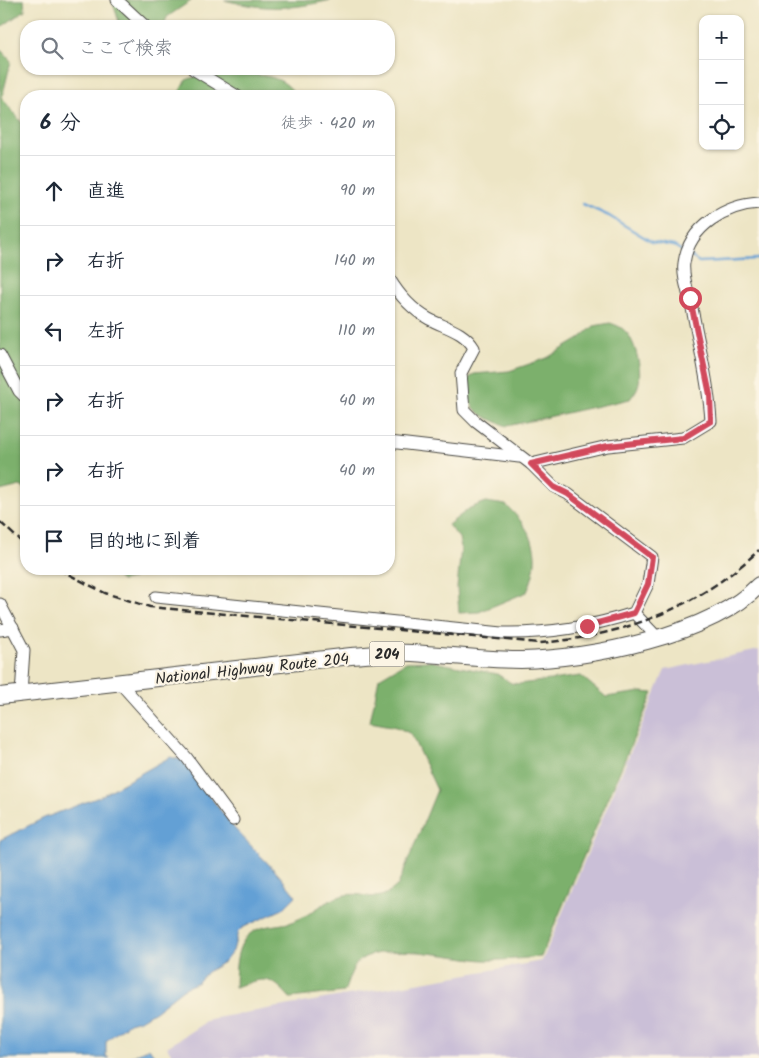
<!DOCTYPE html>
<html lang="ja">
<head>
<meta charset="utf-8">
<style>
  :root { --surface:#fff; --page:#f6f6f7; --text:#1f2937; --muted:#747a83; --line:#e0e1e3 }
  body { margin:0; font-family:Kalam,"Klee One",sans-serif; background:var(--page); color:var(--text) }
  .controls { position:absolute; right:15px; top:15px; display:grid; overflow:hidden; border-radius:10px; box-shadow:0 1px 4px #0004 }
  .controls button { width:45px; height:45px; display:grid; place-items:center; padding:0; border:0; border-bottom:1px solid var(--line); background:var(--surface); color:var(--text); font:25px sans-serif }
  .stop { position:absolute; width:15px; height:15px; margin:-11px; border:4px solid #d1495b; border-radius:50%; background:#fff }
  .stop.end { background:#d1495b; border-color:#fff; box-shadow:0 1px 5px #0008 }
  .list { margin:0; padding:0; list-style:none }
  h2 { display:flex; justify-content:space-between; align-items:center; height:65px; margin:0; padding:0 20px; font-size:21px }
  h2 small { font-size:16px; font-weight:400; color:var(--muted) }
  .list li { display:grid; grid-template-columns:32px 1fr auto; gap:15px; align-items:center; box-sizing:border-box; height:70px; padding:0 20px; border-top:1px solid var(--line) }
  .list b { display:block; font-size:19px; white-space:nowrap }
  .list em { font-size:16px; font-style:normal; color:var(--muted) }
  .icon { flex:none; width:28px; height:28px; fill:none; stroke:currentColor; stroke-width:2; stroke-linecap:round; stroke-linejoin:round }
  .map { position:relative; flex:none; width:759px; height:1058px; overflow:hidden }
  .search { position:absolute; background:var(--surface); box-shadow:0 1px 4px #0004; left:20px; top:20px; width:375px; height:55px; display:flex; align-items:center; gap:12px; box-sizing:border-box; padding:0 18px; border-radius:20px; color:var(--muted); font-size:19px }
  .panel { position:absolute; background:var(--surface); box-shadow:0 1px 4px #0004; left:20px; top:90px; width:375px; height:485px; border-radius:20px }
  .map>svg:first-child { display:block }
  .industrial { fill:#cabfd7 }
  .forest { fill:#7bb06c; stroke:#536e4c }
  .water { fill:#64a0d5; stroke:#486680 }
  .lines { fill:none; stroke-linecap:round; stroke-linejoin:round }
  .stream { stroke:#64a0d5; stroke-width:2.5 }
  .minor-casing { stroke:#484742; stroke-width:13 }
  .highway-casing { stroke:#484742; stroke-width:18 }
  .minor { stroke:#fff; stroke-width:11 }
  .highway { stroke:#fff; stroke-width:16 }
  .rail { stroke:#2b2b2b; stroke-width:2.5; stroke-dasharray:8 4; stroke-linecap:butt }
  .route { stroke:#d1495b; stroke-width:6 }
  .labels { text-anchor:middle; stroke-width:4.5; stroke-linejoin:round; paint-order:stroke }
  .shield { fill:#fcf5e5; stroke:#6a6863; stroke-width:1 }
  .shield-label { font-size:15px; font-weight:bold; fill:#2b2b2b }
  .street-label { font-size:16px; fill:#2b2b2b; stroke:#fcf5e5 }
</style>
</head>
<body>
<div class="map">
<svg width="759" height="1058" viewBox="0 0 759 1058">
  <rect width="100%" height="100%" fill="#fcf5e5"/>
  <filter id="ink" filterUnits="userSpaceOnUse"><feTurbulence type="fractalNoise" baseFrequency=".02" numOctaves="2"/><feDisplacementMap in="SourceGraphic" scale="10" xChannelSelector="R" yChannelSelector="G"/><feConvolveMatrix kernelMatrix="1 2 1 2 8 2 1 2 1" color-interpolation-filters="sRGB"/></filter>
  <filter id="wash" filterUnits="userSpaceOnUse"><feTurbulence type="fractalNoise" baseFrequency=".0096" numOctaves="4" result="noise"/><feDisplacementMap in="SourceGraphic" scale="20" xChannelSelector="R" yChannelSelector="G"/><feGaussianBlur stdDeviation="1.12" result="paint"/><feColorMatrix in="noise" values="0 0 0 0 0 0 0 0 0 0 0 0 0 0 0 0 0 1.4 0 .05"/><feComposite in="paint" operator="in"/></filter>
  <g filter="url(#wash)">
    <rect width="100%" height="100%" fill="#ede5c5"/>
    <!-- industrial -->
    <polygon class="industrial" points="759,650 759,1058 174,1058 167,1047 210,1019 542,961 665,670"/>
    <!-- forest -->
    <g class="forest">
      <polygon points="0,0 24,0 25,10 0,28"/>
      <polygon points="112,0 192,0 167,17 164,25 161,26 120,25"/>
      <path d="M224 0H331C289 10 266 10 224 0Z"/>
      <polygon points="0,49 11,61 2,98 26,128 26,489 20,486 0,491"/>
      <path d="M230 73C254 75 283 72 296 96H177L186 80 203 74Z"/>
      <path d="M610 323C616 325 622 327 627 333 636 344 643 372 638 386 637 390 633 395 630 399L507 426C483 417 466 411 466 381L474 374 509 371 547 358 579 339 594 326Z"/>
      <path d="M486 502 506 505C535 533 543 555 527 592L479 612 459 613 457 588 461 548 459 538 448 525 470 508Z"/>
      <polygon points="108,569 134,569 133,579 121,581"/>
      <path d="M429 661 497 674 511 683 519 684 581 676 606 697 641 692 653 693 541 957C522 958 502 961 483 960 450 957 396 944 365 957 352 963 349 980 344 992L290 998C270 974 263 978 235 987 236 967 234 941 256 930 268 924 282 926 294 921 312 915 325 899 345 895 369 891 374 907 398 885L437 790 411 734 397 727 370 722 379 678 406 662Z"/>
    </g>
    <!-- water -->
    <g class="water">
      <polygon points="170,757 182,760 234,828 278,874 296,896 283,909 242,928 238,932 233,951 224,962 207,972 198,982 183,989 155,1011 140,1020 129,1023 106,1041 106,1056 109,1058 0,1058 0,840 44,818 99,797"/>
      <polygon points="149,1048 156,1058 129,1058 130,1057"/>
    </g>
    <g class="lines">
      <!-- stream -->
      <g class="stream">
        <polyline points="583,204 609,216 652,242 674,246 684,252"/>
        <polyline points="689,255 699,262 759,259"/>
      </g>
    </g>
  </g>
  <g filter="url(#ink)">
    <g class="lines">
      <defs>
        <g id="minor">
          <polyline points="117,0 145,26"/>
          <polyline points="193,69 237,96"/>
          <polyline points="0,355 19,391 26,398"/>
          <polyline points="389,442 519,457"/>
          <path d="M531 464 608 446 683 438 711 421C709 383 699 346 692 308 689 295 682 276 684 263 689 226 726 205 759 203"/>
          <path d="M156 597 502 633C548 634 590 627 634 613L648 584 652 557 568 494 554 487 531 464 476 422 464 410 461 373 474 348C464 331 446 328 429 319 411 309 399 295 389 278"/>
          <polyline points="0,604 24,650 21,694"/>
          <polyline points="634,613 658,638"/>
          <polyline points="0,630 13,628"/>
          <polyline points="120,683 187,758 233,820"/>
        </g>
        <path id="highway" d="M0 696 351 656C371 655 392 652 412 653 448 655 485 660 521 660 589 659 711 635 759 585"/>
      </defs>
      <!-- minor casing -->
      <use href="#minor" class="minor-casing"/>
      <!-- highway casing -->
      <use href="#highway" class="highway-casing"/>
      <!-- minor -->
      <use href="#minor" class="minor"/>
      <!-- highway -->
      <use href="#highway" class="highway"/>
      <!-- rail -->
      <g class="rail">
        <polyline points="0,522 26,546"/>
        <path d="M58 569 105 593 150 607 540 643C623 636 698 608 759 550"/>
      </g>
    </g>
  </g>
  <g class="lines" filter="url(#ink)">
    <!-- route -->
    <polyline class="route" points="587,626 634,613 648,584 652,557 568,494 554,487 531,464 608,446 683,438 711,421 710,395 690,298"/>
  </g>
  <g class="labels">
    <!-- shield labels -->
    <rect class="shield" x="369.5" y="641.5" width="35" height="25" rx="4"/>
    <g class="shield-label">
      <text x="387" y="659">204</text>
    </g>
    <!-- street labels -->
    <g class="street-label">
      <text transform="translate(252 668) rotate(-6)" y="6">National Highway Route 204</text>
    </g>
  </g>
</svg>
<div class="controls">
<button>+</button>
<button>−</button>
<button><svg class="icon" aria-label="locate" viewBox="0 0 24 24"><circle cx="12" cy="12" r="6"/><path d="M12 2v4M12 18v4M2 12h4M18 12h4"/></svg></button>
</div>
<div class="stop" style="left:690px;top:298px"></div>
<div class="stop end" style="left:587px;top:626px"></div>
<div class="search"><svg class="icon" aria-label="search" viewBox="0 0 24 24"><circle cx="10" cy="10" r="6"/><path d="M15 15l6 6"/></svg>ここで検索</div>
<section class="panel">
<h2>6 分<small>徒歩 · 420 m</small></h2>
<ul class="list">
<li><svg class="icon" aria-label="ahead" viewBox="0 0 24 24"><path d="M12 20V5M6 11l6-6 6 6"/></svg><div><b>直進</b></div><em>90 m</em></li>
<li><svg class="icon" aria-label="right" viewBox="0 0 24 24"><path d="M7 20v-9h11M14 6l5 5-5 5"/></svg><div><b>右折</b></div><em>140 m</em></li>
<li><svg class="icon" aria-label="left" viewBox="0 0 24 24"><path d="M17 20v-9H6M10 6l-5 5 5 5"/></svg><div><b>左折</b></div><em>110 m</em></li>
<li><svg class="icon" aria-label="right" viewBox="0 0 24 24"><path d="M7 20v-9h11M14 6l5 5-5 5"/></svg><div><b>右折</b></div><em>40 m</em></li>
<li><svg class="icon" aria-label="right" viewBox="0 0 24 24"><path d="M7 20v-9h11M14 6l5 5-5 5"/></svg><div><b>右折</b></div><em>40 m</em></li>
<li><svg class="icon" aria-label="arrive" viewBox="0 0 24 24"><path d="M6 21V4h12l-3 4 3 4H6"/></svg><div><b>目的地に到着</b></div></li>
</ul>
</section>
</div>
</body>
</html>
